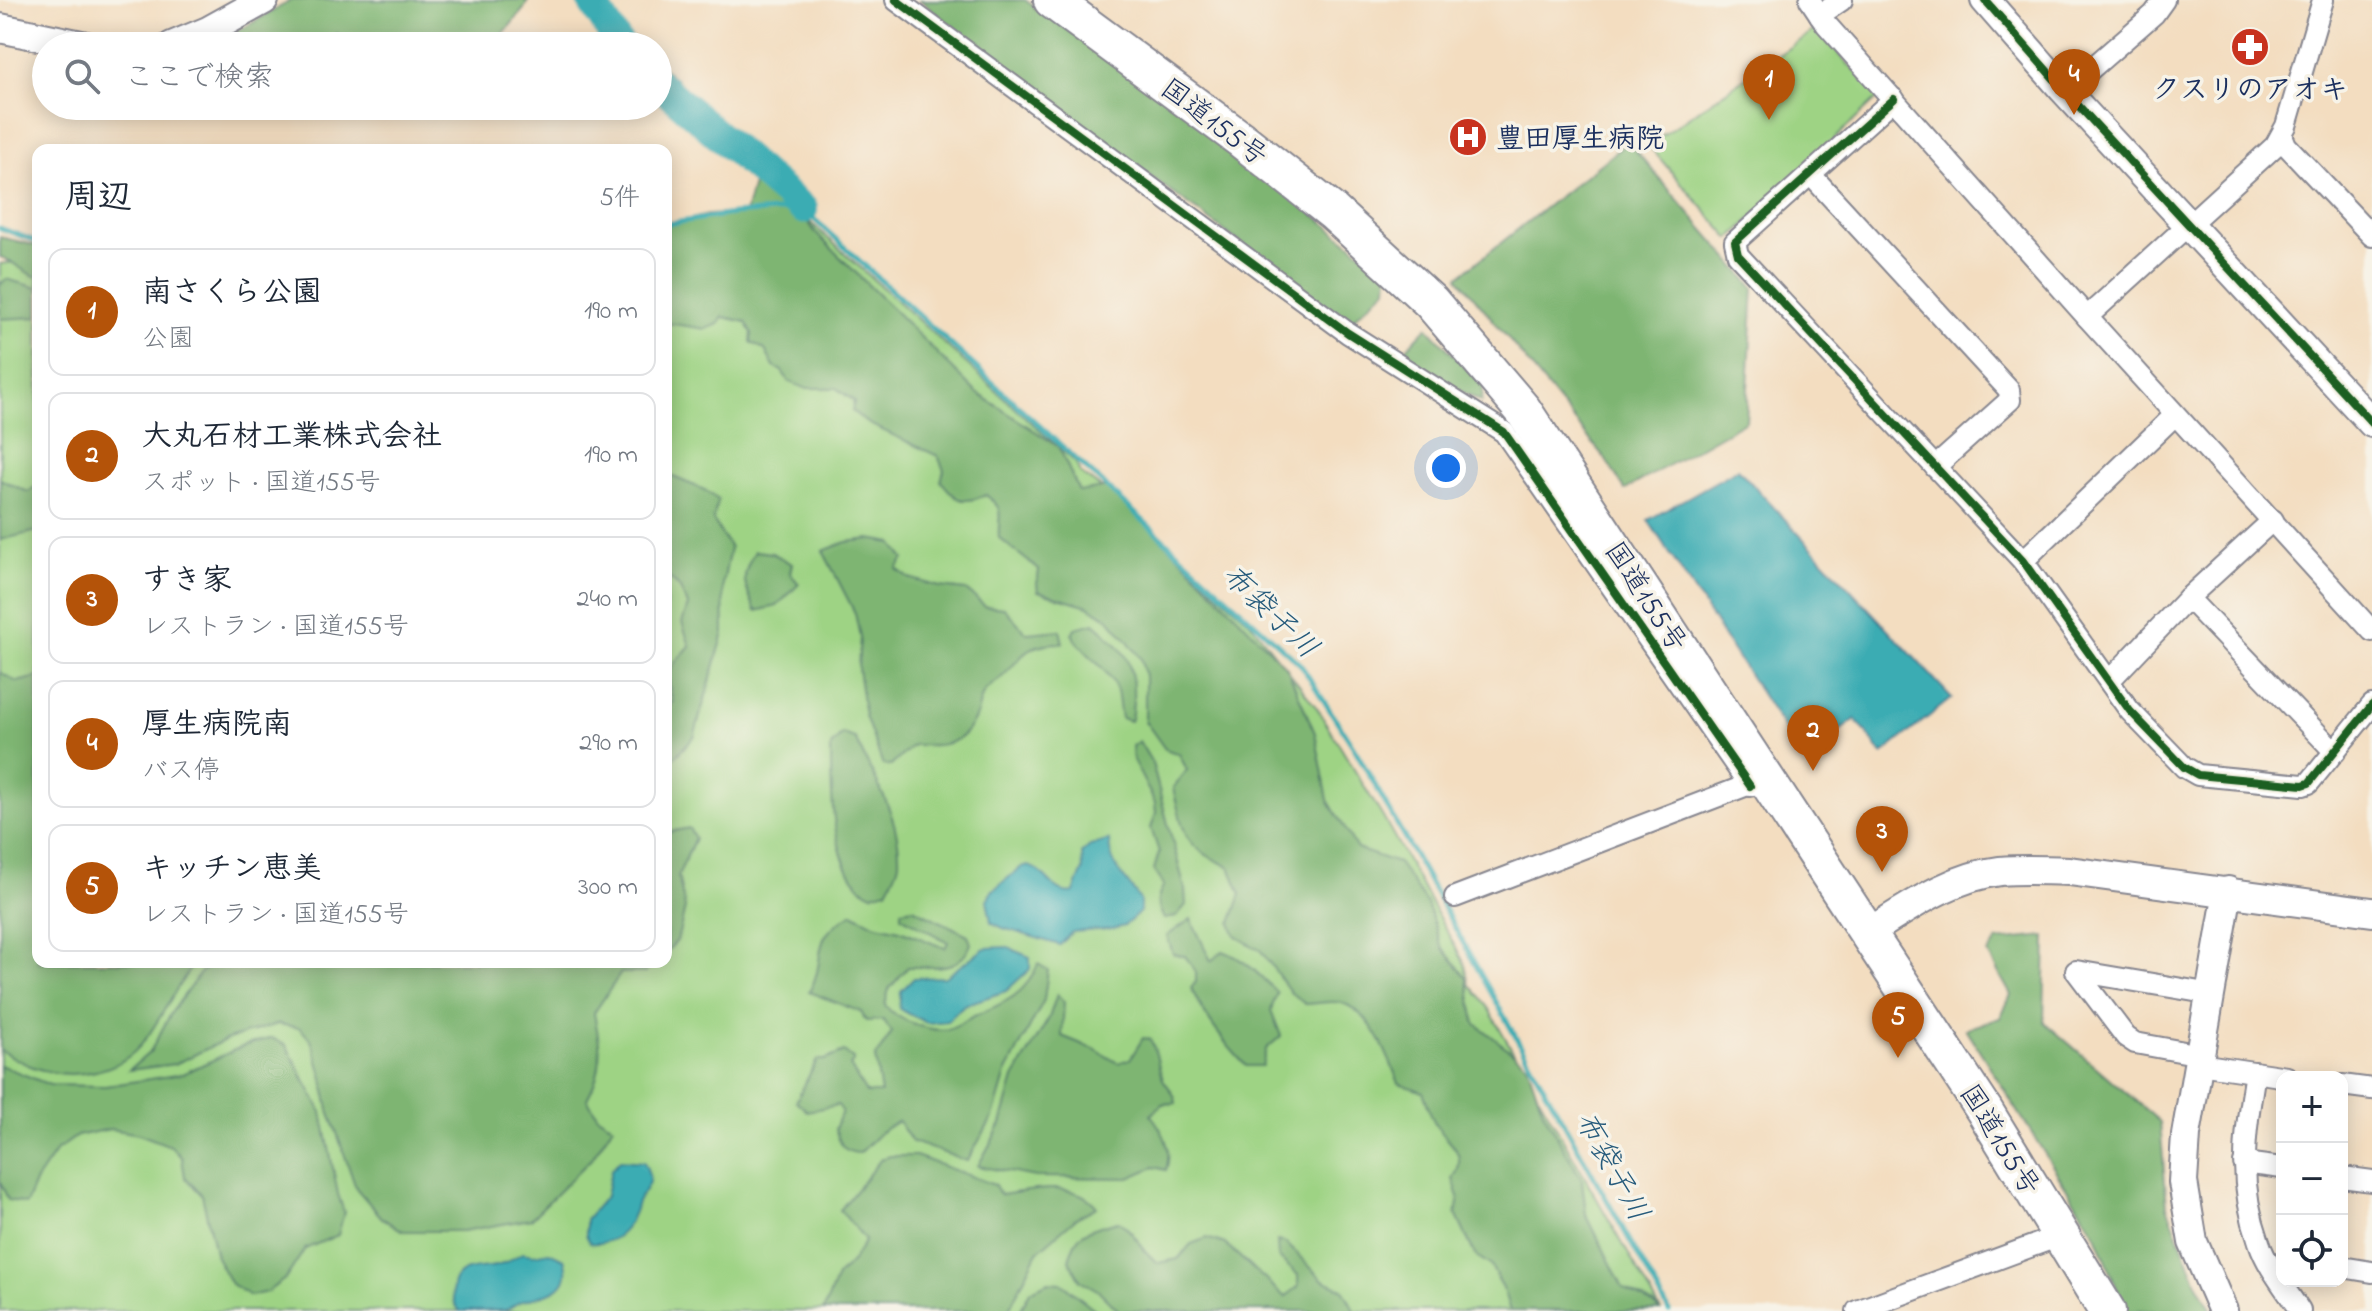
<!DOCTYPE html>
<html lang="ja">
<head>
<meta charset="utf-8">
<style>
  :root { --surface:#fff; --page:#f6f6f7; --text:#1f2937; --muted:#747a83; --line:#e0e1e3; --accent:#b45309 }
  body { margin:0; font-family:"Indie Flower","Klee One",sans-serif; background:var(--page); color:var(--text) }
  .controls { position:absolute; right:24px; bottom:24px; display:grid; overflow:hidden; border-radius:16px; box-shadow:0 4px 20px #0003 }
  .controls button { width:72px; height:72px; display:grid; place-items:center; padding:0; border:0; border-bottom:2px solid var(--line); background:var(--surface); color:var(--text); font:40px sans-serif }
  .you { position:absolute; left:1446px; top:468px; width:28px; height:28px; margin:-20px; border:6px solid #fff; border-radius:50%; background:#1a73e8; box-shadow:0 0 0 12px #1a73e833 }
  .badge { display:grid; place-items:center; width:52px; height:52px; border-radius:50%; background:var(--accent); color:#fff; font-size:26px; font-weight:700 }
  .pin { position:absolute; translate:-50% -66px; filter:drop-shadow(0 2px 4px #0008) }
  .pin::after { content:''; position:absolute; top:42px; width:28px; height:24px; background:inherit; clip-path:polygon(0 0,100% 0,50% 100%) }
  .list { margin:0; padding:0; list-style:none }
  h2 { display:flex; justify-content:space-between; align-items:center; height:104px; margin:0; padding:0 32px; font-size:34px }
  h2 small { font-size:26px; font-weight:400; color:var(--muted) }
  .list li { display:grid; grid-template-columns:52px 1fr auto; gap:24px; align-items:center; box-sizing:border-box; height:128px; margin:0 16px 16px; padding:0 16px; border:2px solid var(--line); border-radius:16px }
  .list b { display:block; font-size:30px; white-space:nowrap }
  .list p { margin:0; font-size:26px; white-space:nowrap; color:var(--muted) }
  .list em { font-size:26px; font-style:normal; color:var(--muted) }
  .icon { flex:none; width:44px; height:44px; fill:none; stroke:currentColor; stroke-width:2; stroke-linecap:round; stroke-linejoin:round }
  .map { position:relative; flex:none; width:2372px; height:1311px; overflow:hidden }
  .search { position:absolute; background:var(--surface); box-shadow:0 4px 20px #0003; left:32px; top:32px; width:640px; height:88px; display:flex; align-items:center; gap:20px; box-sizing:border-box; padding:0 28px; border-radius:44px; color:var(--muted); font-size:30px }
  .panel { position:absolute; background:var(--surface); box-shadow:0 4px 20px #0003; left:32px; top:144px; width:640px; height:824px; border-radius:16px }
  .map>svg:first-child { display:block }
  .green { fill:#9ed384; stroke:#5c8171; stroke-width:2 }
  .forest { fill:#7eb572; stroke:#4c7268; stroke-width:2 }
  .water { fill:#3bacb3; stroke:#2b6e88; stroke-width:2 }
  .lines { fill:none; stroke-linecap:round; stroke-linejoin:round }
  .stream { stroke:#3bacb3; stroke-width:5 }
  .river { stroke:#3bacb3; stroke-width:30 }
  .street-casing { stroke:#87868f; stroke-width:24 }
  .secondary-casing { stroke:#87868f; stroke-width:32 }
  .highway-casing { stroke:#87868f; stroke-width:40 }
  .street { stroke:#fff; stroke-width:20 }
  .secondary { stroke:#fff; stroke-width:28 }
  .highway { stroke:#fff; stroke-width:36 }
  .cycleway-casing { stroke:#f7f3e8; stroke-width:13 }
  .cycleway { stroke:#1b5e20; stroke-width:8 }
  .labels { text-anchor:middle; stroke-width:7; stroke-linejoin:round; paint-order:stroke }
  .poi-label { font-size:28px; font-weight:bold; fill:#1b2f5e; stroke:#f7f3e8 }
  .street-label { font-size:28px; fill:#1b2f5e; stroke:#f7f3e8 }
  .water-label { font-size:30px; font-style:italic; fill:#265b7c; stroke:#f7f3e8 }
</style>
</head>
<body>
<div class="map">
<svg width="2372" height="1311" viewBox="0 0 2372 1311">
  <rect width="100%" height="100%" fill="#f7f3e8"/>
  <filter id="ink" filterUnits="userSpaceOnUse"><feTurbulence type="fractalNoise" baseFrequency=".0125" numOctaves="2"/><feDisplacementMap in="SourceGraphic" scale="16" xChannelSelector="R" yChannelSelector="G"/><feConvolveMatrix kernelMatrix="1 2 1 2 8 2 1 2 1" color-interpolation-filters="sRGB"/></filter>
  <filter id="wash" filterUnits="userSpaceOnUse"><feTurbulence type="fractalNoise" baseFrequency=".006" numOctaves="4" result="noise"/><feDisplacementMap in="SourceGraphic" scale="32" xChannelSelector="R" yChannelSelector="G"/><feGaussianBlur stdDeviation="1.8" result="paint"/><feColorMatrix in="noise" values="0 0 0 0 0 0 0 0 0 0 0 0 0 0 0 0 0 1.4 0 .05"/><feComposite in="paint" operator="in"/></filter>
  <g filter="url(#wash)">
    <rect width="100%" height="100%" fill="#f3ddc0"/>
    <!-- green -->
    <g class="green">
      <polygon points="1816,29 1879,97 1730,239 1648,145"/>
      <polygon points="801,214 1076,463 1080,473 1104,490 1249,621 1317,708 1387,824 1465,964 1469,984 1486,1004 1661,1311 0,1311 0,264 38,259 38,962 666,962 666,230"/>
    </g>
    <!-- forest -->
    <g class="forest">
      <polygon points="292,0 528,0 524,9 493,46 356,46 336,33 328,46 212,46"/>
      <polygon points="593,0 605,0 626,32 640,46 607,46 611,26"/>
      <polygon points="920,0 1025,0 1189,114 1388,274 1387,288 1349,323 1017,78"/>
      <path d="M658 63 776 177 816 233 976 392 1059 447 1079 492 1108 487 1179 556 1287 668 1315 733 1328 800 1357 849 1398 863 1427 904 1442 947 1467 978 1475 1023 1527 1064 1543 1111 1582 1180 1586 1214 1623 1288 1655 1305 1660 1311H1510L1502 1286 1490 1265 1475 1255 1456 1214 1459 1197 1453 1179C1470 1151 1448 1145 1435 1123 1430 1114 1427 1102 1423 1092L1399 1083C1387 1055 1374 1014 1342 1003 1332 1000 1316 1004 1305 1004L1291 993 1261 951 1236 936 1231 923 1241 894 1230 867C1182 846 1185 836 1173 788L1187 770 1179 754 1165 749 1145 721V676L1141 659 1127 640 1109 619 1088 606 1038 591 1037 584 1039 570 999 538C997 515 1007 511 986 495 962 505 957 501 941 481L944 470 938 456 869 424 852 411 854 401 836 388H805L789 382 782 371 774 367 765 350 751 342 752 333 746 322 723 317 719 324 706 329 666 323V225L708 215 745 213 754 180 731 144 666 85 658 83Z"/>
      <polygon points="1628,142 1754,288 1746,421 1625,490 1604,457 1458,277"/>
      <path d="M0 237 38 246V277C24 274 15 261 0 257Z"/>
      <polygon points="6,279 38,288 38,317 0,319 0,285"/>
      <polygon points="1427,327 1483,386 1482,402 1425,373 1401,354"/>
      <path d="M666 474 705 490 718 500 713 520 730 548 723 584 724 633 694 737 666 766V710L673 701C663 670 670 668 690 646L682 623 688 605 679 587 666 575Z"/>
      <polygon points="0,479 28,492 38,485 38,531 0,540"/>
      <path d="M870 539 892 543 904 559 897 569 909 578 940 587 966 590 985 606 1004 608 1027 633 1060 630 1063 643C1024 643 1025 655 1001 678 995 684 986 687 983 694 979 702 979 711 975 718 961 747 942 746 913 745L891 766 883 765 865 716 858 669 860 637 855 613 823 551 846 542Z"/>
      <path d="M755 551 772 553 792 564 790 573 799 584 777 606 756 611C744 584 739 578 755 551Z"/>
      <path d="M1094 623C1124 648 1135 662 1133 702 1132 709 1133 714 1130 721L1121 718C1119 709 1119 700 1117 691 1109 668 1084 655 1072 634L1075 628Z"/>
      <path d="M0 672 17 682 38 677V962H195C176 987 163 1015 145 1040 120 1074 71 1081 33 1067 21 1063 10 1055 0 1050Z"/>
      <path d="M842 734 855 738C873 778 901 816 899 862 898 871 891 882 887 890L872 894C867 891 860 888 857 883 830 851 831 786 831 746Z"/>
      <path d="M1139 741 1152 763 1185 889 1186 905 1176 917 1164 919C1157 905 1155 899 1164 885L1154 870 1159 852 1151 828 1156 813 1155 803 1133 760 1132 746Z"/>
      <polygon points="689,828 695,838 678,876 685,908 677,941 666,952 666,837 669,832"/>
      <path d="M913 908 968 935 971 944C960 973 933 966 908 967L889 989 885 1005C895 1019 930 1033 948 1029 958 1026 967 1019 976 1015 1004 1003 1026 995 1038 964L1048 970 1044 1000 1006 1073 993 1117 967 1161 912 1142 898 1121 881 1132 860 1153C843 1153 840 1144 835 1129L842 1111 838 1105 807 1111 796 1101 817 1060H825L844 1052 854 1060 850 1066 866 1093H881L875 1058 892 1032 883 1020 866 1021 861 1012 809 992C830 954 805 940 853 913L874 924 900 930 945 948 948 942 901 916V910Z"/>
      <path d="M1191 919 1211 961 1223 951C1245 959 1261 976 1277 993L1271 1010 1281 1036 1266 1049 1262 1066H1246C1223 1042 1205 1018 1191 988L1196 982V972L1185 956 1173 954 1167 936Z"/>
      <polygon points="2046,936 2044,1022 2160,1122 2167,1206 2195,1278 2212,1311 2126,1311 2096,1235 1966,1029 2000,1018 2011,995 1988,954 1997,941"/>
      <path d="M215 962H656L645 973H621L594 1013C601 1049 605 1067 587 1099L598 1116 613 1126 592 1158 531 1219 463 1231H403L382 1218 356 1188 329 1110 322 1074 311 1040 300 1028 278 1024 225 1040 175 1064 129 1070 150 1052 171 1013 201 972Z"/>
      <path d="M1057 994 1064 1002 1062 1036 1094 1049 1118 1063 1130 1059 1143 1038 1150 1039C1158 1052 1157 1066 1163 1079 1168 1088 1175 1092 1176 1103L1162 1104 1151 1115C1164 1132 1173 1149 1166 1170L1154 1167 1129 1178 1035 1177 978 1166 1001 1124 1014 1078 1049 1018Z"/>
      <polygon points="272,1038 286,1045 322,1112 338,1194 344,1212 338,1235 305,1249 286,1278 267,1292 250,1296 231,1284 216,1257 202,1195 185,1177 182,1158 171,1146 139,1134 110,1129 77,1136 56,1151 36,1180 26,1204 8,1200 0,1181 0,1065 50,1085 105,1086 182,1074 246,1045"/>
      <path d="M890 1156H916L995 1185 1000 1195C1031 1191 1075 1179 1097 1207L1076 1218 1038 1251 1008 1311H823L837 1277 854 1259 865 1240 840 1210 881 1159Z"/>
      <path d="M1118 1221C1137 1233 1140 1250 1158 1263L1178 1259 1191 1244 1207 1238 1225 1244 1285 1297 1298 1287V1275L1278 1257 1277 1241 1286 1243 1323 1280 1343 1289 1355 1311H1119L1099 1291 1080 1280 1069 1260C1076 1229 1090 1229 1118 1221Z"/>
      <polygon points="1048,1282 1061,1283 1097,1311 1020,1311 1030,1291"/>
    </g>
    <!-- water -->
    <g class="water">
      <polygon points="1738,469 1952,698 1882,754 1856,719 1803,758 1648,520"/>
      <path d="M1109 840C1109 866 1127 880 1140 900V912L1124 926 1113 929 1072 932 1060 945 1003 928 991 922 987 900 992 891 1023 866C1045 864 1052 898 1074 892L1083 870 1082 853 1090 846Z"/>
      <polygon points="1006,947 1030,957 1030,969 1006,991 964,1005 947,1021 927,1023 899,1009 901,991 914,978 945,977 985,948"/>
      <path d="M620 1160 644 1162C655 1184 647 1185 637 1202 636 1204 635 1211 633 1214 626 1234 611 1245 590 1243L586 1236V1219L606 1196 611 1170Z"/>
      <path d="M549 1252 564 1259C575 1291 545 1295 522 1301 515 1303 512 1308 505 1310 493 1311 472 1311 460 1311 449 1298 449 1275 468 1270 478 1267 490 1268 500 1265 508 1262 515 1257 522 1253L533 1255Z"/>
    </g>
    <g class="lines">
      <!-- stream -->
      <g class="stream">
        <polyline points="666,224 732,214 803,209 1301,665 1356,751 1669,1311"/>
        <polyline points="0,228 38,242"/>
      </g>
      <!-- river -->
      <g class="river">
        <polyline points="591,0 620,46"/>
        <polyline points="658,83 803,209"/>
      </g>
    </g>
  </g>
  <g filter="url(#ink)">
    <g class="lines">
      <defs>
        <g id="street">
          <polyline points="896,0 1348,333 1504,432 1750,786"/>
          <polyline points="1810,0 1826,24 2087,317 2372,631"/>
          <polyline points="1820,15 1842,0"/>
          <polyline points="2063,89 2077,81 2154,14 2164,0"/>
          <polyline points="1894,99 1735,242 1738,255 2023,561 2130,711 2184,767 2198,775 2303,785 2309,783 2372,705"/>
          <polyline points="2282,135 2286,145 2372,236"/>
          <polyline points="1811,175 2009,390 2010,400 1935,467"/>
          <polyline points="2087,317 2275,146 2286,126 2323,0"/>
          <polyline points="2023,561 2175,415"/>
          <polyline points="2188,598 2335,752"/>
          <polyline points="2110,680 2188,598 2273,520"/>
          <polyline points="1455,897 1758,781"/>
          <polyline points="2201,1055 2135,1043 2126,1037 2076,971 2212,994"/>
          <polyline points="2199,1064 2287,1077"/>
          <path d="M2255 1072C2245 1135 2237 1181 2259 1242 2267 1267 2286 1289 2300 1311"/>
          <polyline points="2342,1085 2372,1089"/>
          <polyline points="2244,1163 2282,1168"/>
          <polyline points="2342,1177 2372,1181"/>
          <polyline points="2342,1267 2372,1272"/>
          <polyline points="1857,1311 2062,1235"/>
        </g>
        <g id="secondary">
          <polyline points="1985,0 2063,89 2372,423"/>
          <polyline points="0,28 86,46"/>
          <polyline points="172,46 208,31 264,0"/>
          <path d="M1866 934C1908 908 1950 877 2000 871 2023 869 2046 870 2069 871L2372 912"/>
          <polyline points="2223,1311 2193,1242 2183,1182 2186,1135 2228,891"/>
        </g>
        <polyline id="highway" points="1052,0 1243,141 1333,212 1431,302 1523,410 1984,1110 2107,1311"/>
      </defs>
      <!-- street casing -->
      <use href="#street" class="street-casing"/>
      <!-- secondary casing -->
      <use href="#secondary" class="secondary-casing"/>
      <!-- highway casing -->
      <use href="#highway" class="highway-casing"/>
      <!-- street -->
      <use href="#street" class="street"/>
      <!-- secondary -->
      <use href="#secondary" class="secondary"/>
      <!-- highway -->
      <use href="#highway" class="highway"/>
      <defs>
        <g id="cycleway">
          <polyline points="896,0 1348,333 1504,432 1750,786"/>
          <polyline points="1985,0 2063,89 2372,423"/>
          <polyline points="1894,99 1735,242 1738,255 2023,561 2130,711 2184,767 2198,775 2303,785 2309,783 2372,705"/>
        </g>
      </defs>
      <!-- cycleway casing -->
      <use href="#cycleway" class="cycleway-casing"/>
      <!-- cycleway -->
      <use href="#cycleway" class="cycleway"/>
    </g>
  </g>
  <!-- icons -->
  <defs>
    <symbol id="pharmacy-disc" viewBox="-11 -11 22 22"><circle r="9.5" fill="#c8321e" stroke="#f7f3e8"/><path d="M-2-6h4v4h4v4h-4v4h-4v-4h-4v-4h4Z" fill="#fff"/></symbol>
    <symbol id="hospital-disc" viewBox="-11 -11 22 22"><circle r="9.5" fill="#c8321e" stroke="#f7f3e8"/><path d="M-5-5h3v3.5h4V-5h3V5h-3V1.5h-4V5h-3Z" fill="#fff"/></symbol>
  </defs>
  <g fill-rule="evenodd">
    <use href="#pharmacy-disc" x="2228" y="25" width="44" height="44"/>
    <use href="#hospital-disc" x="1446" y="115" width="44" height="44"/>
  </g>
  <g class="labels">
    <!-- poi labels -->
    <g class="poi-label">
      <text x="2250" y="98">クスリのアオキ</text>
      <text x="1496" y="147" text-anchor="start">豊田厚生病院</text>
    </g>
    <!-- street labels -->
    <g class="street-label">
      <text transform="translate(1215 121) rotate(37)" y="10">国道155号</text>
      <text transform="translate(1647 596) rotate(57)" y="10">国道155号</text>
      <text transform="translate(2001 1139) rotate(58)" y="10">国道155号</text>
    </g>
    <!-- water labels -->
    <g class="water-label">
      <text transform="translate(1271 611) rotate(44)" y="10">布袋子川</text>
      <text transform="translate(1613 1166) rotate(61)" y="10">布袋子川</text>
    </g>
  </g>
</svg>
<div class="controls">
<button>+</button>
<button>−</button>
<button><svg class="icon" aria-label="locate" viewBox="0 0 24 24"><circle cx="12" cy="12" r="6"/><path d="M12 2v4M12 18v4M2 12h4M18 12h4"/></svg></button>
</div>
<div class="you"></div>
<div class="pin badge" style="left:1769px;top:120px">1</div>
<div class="pin badge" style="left:1813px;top:771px">2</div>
<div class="pin badge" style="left:1882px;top:872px">3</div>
<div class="pin badge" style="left:2074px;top:115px">4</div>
<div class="pin badge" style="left:1898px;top:1058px">5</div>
<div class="search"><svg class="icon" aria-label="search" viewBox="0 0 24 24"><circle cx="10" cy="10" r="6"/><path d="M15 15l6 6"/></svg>ここで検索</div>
<section class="panel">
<h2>周辺<small>5件</small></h2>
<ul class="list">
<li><span class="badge">1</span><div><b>南さくら公園</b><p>公園</p></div><em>190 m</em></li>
<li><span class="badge">2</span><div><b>大丸石材工業株式会社</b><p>スポット · 国道155号</p></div><em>190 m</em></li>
<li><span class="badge">3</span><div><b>すき家</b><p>レストラン · 国道155号</p></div><em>240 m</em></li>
<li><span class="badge">4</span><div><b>厚生病院南</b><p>バス停</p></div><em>290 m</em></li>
<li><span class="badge">5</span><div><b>キッチン恵美</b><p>レストラン · 国道155号</p></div><em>300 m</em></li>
</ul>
</section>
</div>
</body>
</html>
